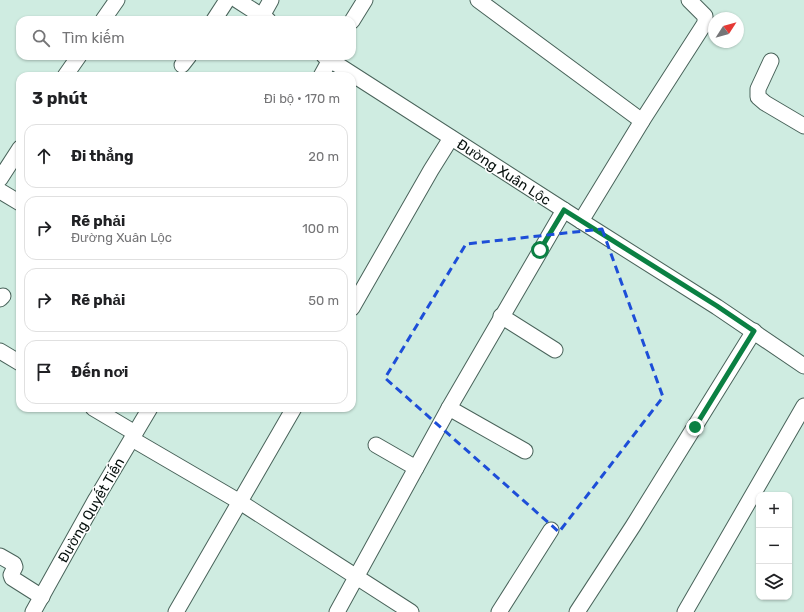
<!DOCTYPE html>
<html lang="vi">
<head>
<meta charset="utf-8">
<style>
  :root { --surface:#fff; --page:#f6f6f6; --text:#202124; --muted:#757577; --line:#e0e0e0 }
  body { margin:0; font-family:Rubik,sans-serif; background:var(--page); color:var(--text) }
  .controls { position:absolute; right:12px; bottom:12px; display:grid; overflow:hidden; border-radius:8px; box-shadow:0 1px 3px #0004 }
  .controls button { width:36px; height:36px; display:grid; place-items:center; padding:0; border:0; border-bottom:1px solid var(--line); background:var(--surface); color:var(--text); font:20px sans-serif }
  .compass { position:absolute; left:708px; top:12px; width:36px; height:36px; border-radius:50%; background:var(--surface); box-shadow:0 1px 3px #0004; rotate:54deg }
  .stop { position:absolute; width:12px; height:12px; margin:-9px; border:3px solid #0b8043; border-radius:50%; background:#fff }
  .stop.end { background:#0b8043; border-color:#fff; box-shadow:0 1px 4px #0008 }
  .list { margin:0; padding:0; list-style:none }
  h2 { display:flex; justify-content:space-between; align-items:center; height:52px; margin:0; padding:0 16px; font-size:17px }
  h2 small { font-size:13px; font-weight:400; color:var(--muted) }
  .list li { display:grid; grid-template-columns:26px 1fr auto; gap:12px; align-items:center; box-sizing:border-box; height:64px; margin:0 8px 8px; padding:0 8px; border:1px solid var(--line); border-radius:12px }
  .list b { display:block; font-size:15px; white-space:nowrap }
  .list p { margin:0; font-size:13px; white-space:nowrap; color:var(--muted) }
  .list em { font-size:13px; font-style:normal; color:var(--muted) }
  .icon { flex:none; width:22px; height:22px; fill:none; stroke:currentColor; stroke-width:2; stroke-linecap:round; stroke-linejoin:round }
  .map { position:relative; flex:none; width:804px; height:612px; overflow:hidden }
  .search { position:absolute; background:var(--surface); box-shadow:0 1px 3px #0004; left:16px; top:16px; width:340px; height:44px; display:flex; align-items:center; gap:10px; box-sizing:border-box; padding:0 14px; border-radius:12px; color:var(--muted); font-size:15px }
  .panel { position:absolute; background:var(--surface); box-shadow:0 1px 3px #0004; left:16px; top:72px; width:340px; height:340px; border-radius:12px }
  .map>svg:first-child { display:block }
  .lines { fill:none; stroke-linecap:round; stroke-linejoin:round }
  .minor-casing { stroke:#49635a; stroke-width:17 }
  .minor { stroke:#fff; stroke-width:15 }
  .route { stroke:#0b8043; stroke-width:5 }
  .marked { fill:none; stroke:#1d4ed8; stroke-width:3; stroke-dasharray:8 5; stroke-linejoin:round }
  .labels { text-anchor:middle; stroke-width:3; stroke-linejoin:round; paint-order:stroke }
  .street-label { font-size:14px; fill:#07110e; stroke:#fff }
</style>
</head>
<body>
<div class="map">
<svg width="804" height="612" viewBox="0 0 804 612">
  <rect width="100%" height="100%" fill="#cfece1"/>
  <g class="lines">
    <defs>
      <g id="minor">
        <polyline points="237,0 268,20"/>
        <polyline points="478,0 642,121"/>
        <polyline points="262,16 271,0"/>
        <polyline points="103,20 117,0"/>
        <polyline points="214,20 227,0"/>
        <polyline points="352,21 365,0"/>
        <polyline points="324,56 581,221 717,307 804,366"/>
        <polyline points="771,61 758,89 758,97 765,103 804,126"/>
        <polyline points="182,65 189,56"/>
        <polyline points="65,76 79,56"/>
        <polyline points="321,76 332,56"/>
        <polyline points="0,179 20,148"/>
        <polyline points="0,191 20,203"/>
        <polyline points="581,221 642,121 705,23 705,16 689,0"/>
        <polyline points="0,299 3,296"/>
        <polyline points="352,308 431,170 451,138"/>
        <polyline points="501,316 555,350"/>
        <polyline points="0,351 20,363"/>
        <polyline points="93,408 135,433"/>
        <polyline points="449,408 525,451"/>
        <polyline points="132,439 240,502 411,612"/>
        <polyline points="376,445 416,468"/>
        <polyline points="0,556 14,564 15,567 11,575 12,578 42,597"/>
        <polyline points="33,612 96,499 150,408"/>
        <polyline points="176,612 294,408"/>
        <polyline points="337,612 449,408 564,210"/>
        <polyline points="499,612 551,530"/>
        <polyline points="577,612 633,526 754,331"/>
        <polyline points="685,612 804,406"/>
      </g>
    </defs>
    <!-- minor casing -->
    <use href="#minor" class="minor-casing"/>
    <!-- minor -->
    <use href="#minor" class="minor"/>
  </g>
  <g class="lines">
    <!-- route -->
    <polyline class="route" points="540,250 564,210 717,306 754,331 695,427"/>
  </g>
  <!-- marked area -->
  <path class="marked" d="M602 229 663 397 559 532 385 378 466 244Z"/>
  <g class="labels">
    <!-- street labels -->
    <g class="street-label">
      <text transform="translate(504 172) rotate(33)" y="5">Đường Xuân Lộc</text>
      <text transform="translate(91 510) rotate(-60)" y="5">Đường Quyết Tiến</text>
    </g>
  </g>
</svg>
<div class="controls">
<button>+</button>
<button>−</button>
<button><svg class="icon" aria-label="layers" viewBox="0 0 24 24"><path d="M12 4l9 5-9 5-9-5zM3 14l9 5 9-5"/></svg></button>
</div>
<svg class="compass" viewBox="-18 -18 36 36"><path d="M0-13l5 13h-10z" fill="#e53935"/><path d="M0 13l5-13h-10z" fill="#757577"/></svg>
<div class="stop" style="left:540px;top:250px"></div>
<div class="stop end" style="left:695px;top:427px"></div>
<div class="search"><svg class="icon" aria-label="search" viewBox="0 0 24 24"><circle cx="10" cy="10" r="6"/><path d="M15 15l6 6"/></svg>Tìm kiếm</div>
<section class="panel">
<h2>3 phút<small>Đi bộ · 170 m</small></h2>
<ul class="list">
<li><svg class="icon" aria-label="ahead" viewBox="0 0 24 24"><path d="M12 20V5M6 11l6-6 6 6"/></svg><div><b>Đi thẳng</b></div><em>20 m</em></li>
<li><svg class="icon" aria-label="right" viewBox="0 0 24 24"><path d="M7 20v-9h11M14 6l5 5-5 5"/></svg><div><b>Rẽ phải</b><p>Đường Xuân Lộc</p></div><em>100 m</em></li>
<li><svg class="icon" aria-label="right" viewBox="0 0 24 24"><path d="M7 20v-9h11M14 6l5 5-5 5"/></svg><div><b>Rẽ phải</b></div><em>50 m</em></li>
<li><svg class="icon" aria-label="arrive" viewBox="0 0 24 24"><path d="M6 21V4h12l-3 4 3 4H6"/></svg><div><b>Đến nơi</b></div></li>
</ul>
</section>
</div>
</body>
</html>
